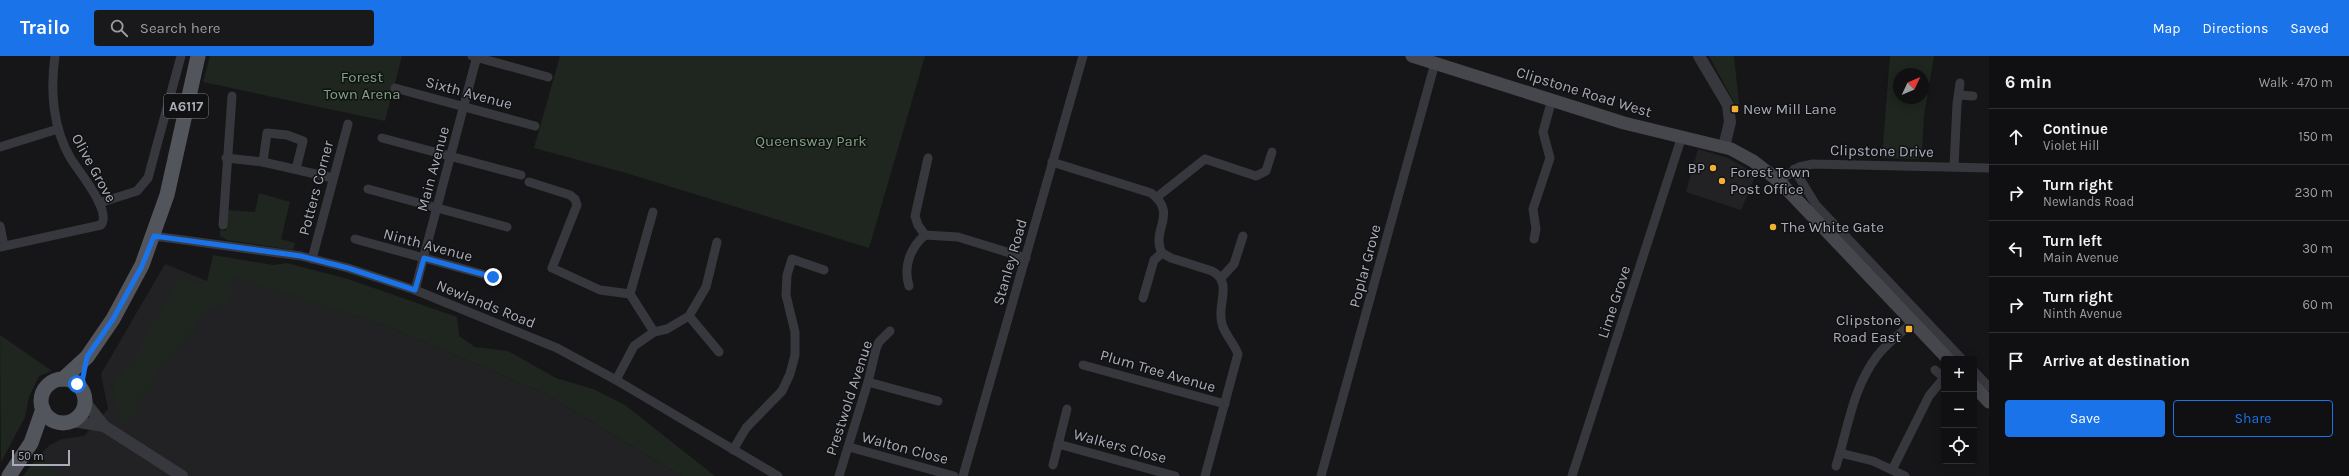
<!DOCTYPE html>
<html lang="en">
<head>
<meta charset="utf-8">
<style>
  :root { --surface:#101012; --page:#19191b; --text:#f1f3f6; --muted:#9c9d9f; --line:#303032; --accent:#1a73e8 }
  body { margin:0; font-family:Karla,sans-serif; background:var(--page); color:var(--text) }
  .controls { position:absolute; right:12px; bottom:12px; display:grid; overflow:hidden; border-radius:4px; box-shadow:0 2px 10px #0003 }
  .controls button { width:36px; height:36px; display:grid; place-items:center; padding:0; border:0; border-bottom:1px solid var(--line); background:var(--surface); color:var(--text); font:20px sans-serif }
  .compass { position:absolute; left:1893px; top:12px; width:36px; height:36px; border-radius:50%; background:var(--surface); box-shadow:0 2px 10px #0003; rotate:46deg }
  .scale { position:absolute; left:12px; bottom:10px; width:58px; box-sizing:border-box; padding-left:4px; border:2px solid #a8adb8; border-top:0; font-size:11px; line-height:14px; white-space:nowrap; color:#a8adb8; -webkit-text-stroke:3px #111113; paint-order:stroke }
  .stop { position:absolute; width:12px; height:12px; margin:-9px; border:3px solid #1a73e8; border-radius:50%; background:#fff }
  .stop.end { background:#1a73e8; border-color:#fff; box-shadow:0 1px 4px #0008 }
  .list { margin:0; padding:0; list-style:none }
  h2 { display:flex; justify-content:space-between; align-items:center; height:52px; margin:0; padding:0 16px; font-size:17px }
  h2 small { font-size:13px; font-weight:400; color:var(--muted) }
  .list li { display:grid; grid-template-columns:26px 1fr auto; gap:12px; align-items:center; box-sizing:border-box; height:56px; padding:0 16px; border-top:1px solid var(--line) }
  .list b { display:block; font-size:15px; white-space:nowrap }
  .list p { margin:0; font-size:13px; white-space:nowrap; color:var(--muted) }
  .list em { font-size:13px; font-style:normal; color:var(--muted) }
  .actions { display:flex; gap:8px; padding:12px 16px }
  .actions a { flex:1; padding:9px 0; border:1px solid var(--accent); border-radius:4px; text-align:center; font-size:14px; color:var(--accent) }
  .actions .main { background:var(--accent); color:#fff }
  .icon { flex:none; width:22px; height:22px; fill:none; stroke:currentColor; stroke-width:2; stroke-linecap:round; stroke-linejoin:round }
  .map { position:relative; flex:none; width:1989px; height:420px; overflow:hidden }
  header { display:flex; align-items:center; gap:24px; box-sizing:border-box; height:56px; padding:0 20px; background:var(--accent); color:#fff }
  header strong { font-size:19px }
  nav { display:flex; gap:22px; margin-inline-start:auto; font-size:14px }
  .search { width:280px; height:36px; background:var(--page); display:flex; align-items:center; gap:10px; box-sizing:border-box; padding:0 14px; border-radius:4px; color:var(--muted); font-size:15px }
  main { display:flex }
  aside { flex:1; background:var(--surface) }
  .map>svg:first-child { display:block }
  .built { fill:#222225 }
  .green { fill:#1e261f; fill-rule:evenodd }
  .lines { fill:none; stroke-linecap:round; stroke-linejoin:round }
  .minor { stroke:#37383d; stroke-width:9 }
  .tertiary { stroke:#37383d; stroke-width:12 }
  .secondary { stroke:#45474d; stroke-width:13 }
  .primary { stroke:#53555c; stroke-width:15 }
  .route { stroke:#1a73e8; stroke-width:5 }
  .poi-dot { fill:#f2b134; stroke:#111113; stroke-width:1.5 }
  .labels { text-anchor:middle; stroke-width:3; stroke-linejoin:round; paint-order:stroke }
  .shield { fill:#111113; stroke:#7b7e86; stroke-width:1 }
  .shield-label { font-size:14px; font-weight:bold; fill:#a8adb8 }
  .park-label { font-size:15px; fill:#7fa381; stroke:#111113 }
  .street-label { font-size:15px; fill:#a8adb8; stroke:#111113 }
  .poi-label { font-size:15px; fill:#a8adb8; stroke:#111113; text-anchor:start }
</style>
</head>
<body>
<header>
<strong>Trailo</strong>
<div class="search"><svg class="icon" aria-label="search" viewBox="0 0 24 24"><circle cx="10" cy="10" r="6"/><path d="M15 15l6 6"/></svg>Search here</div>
<nav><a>Map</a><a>Directions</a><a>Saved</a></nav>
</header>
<main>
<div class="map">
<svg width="1989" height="420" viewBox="0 0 1989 420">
  <rect width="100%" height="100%" fill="#161618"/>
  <!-- built -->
  <g class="built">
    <polygon points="1698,93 1728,102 1756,118 1741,154 1686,136"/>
    <polygon points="165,208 207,225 233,221 241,223 384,269 448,296 546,338 681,420 58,420 38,400 50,389 62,383 84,380 108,353 101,318"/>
  </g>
  <!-- green -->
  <g class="green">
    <polygon points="210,0 402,0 385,65 203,26"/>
    <polygon points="560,0 925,0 869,192 626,117 534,92"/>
    <polygon points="1709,0 1734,0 1740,57"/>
    <path d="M1890 0H1934L1924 59 1922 95 1918 103 1882 102ZM1899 18H1923V42H1899Z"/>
    <polygon points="259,137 290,146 281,183 295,187 293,194 227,184 220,180 220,174 226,175 227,154 255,156"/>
    <path d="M213 199 273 209 287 207 348 223 457 261 459 280 475 291 508 295 556 322 593 333 625 349 715 420H681L546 338 448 296 384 269 233 221V234L229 245 206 255 182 290 156 316 149 337 137 339C141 352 136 360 125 369L116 364 122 357 116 348 113 337 114 327 139 296 145 283 147 272 155 264 179 221 204 228 207 225Z"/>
    <polygon points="0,279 52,315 39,320 29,341 25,361 1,406"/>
    <polygon points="38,400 58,420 23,420"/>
  </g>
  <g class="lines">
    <!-- minor -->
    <g class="minor">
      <polyline points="472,0 548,21"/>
      <polyline points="395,32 535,70"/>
      <polyline points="1959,39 1973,40"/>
      <polyline points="382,82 521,119"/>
      <polyline points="0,91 58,73"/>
      <polyline points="226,102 263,106 333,122"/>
      <polyline points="263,106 267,77 287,79 303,85 296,113"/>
      <path d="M1052 106 1151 137C1179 158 1150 174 1162 197L1171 202 1212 215C1234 227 1216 248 1222 268 1225 279 1234 287 1238 298L1205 420"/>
      <polyline points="1954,111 1957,48 1960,27"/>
      <polyline points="1794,113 1816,149 1962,303"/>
      <polyline points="1779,125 1799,111 1813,108 1989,112"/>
      <polyline points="529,126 570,139 575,143 577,149 552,212 600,234 630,238"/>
      <polyline points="368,133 507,171"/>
      <polyline points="1157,141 1205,103 1256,120 1266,115 1272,96"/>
      <polyline points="99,147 137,135 148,122 181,0"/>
      <polyline points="653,156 630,238 654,276"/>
      <polyline points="223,169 232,40"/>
      <polyline points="0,170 4,190"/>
      <polyline points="925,179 918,169 915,160 928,102"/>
      <polyline points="154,180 301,200 348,212 415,234 557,292 616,324 778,420"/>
      <polyline points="355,183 493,221"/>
      <polyline points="1534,183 1536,173 1533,153 1550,102 1543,76 1552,43"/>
      <path d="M0 191 101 169C112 155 80 117 71 103 53 73 50 35 55 0"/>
      <polyline points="312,203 348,68"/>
      <polyline points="1221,222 1234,208 1243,180"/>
      <path d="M909 230C903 211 910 192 925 179L958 181 1026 202"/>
      <polyline points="415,234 477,0"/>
      <polyline points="1143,242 1154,204 1162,197"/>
      <polyline points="689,260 719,296"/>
      <polyline points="1083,309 1225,348"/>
      <polyline points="1935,314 1944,322"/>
      <polyline points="1974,315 1989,331"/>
      <polyline points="616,324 634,290 654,276 667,273 689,260 706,231 717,186"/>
      <polyline points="868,326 938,345"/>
      <polyline points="1058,388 1175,420"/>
      <polyline points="849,391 954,420"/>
      <polyline points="733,394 746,372 782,335 790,318 795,299 795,276 786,239 787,219 792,203 824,214"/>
      <polyline points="1840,397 1873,405 1905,420"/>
      <polyline points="1053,409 1067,353"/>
      <path d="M1836 410C1848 373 1852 333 1877 300 1887 287 1901 277 1913 266"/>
      <polyline points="1892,414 1929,340 1944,322"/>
      <polyline points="839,420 868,326 876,293 879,286 890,275"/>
      <polyline points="963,420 1083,0"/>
      <polyline points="1321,420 1435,7"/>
      <polyline points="1572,420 1682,80"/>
    </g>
    <!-- tertiary -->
    <g class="tertiary">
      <polyline points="1699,0 1728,49 1730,66 1724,91"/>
      <polyline points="85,346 104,370"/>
      <polyline points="73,365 104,370 182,420"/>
    </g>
    <!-- secondary -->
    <g class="secondary">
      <polyline points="1412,0 1624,67 1731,93 1753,105 1779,125 1948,303"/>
      <polyline points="1974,330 1989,346"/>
    </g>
    <!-- primary -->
    <g class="primary">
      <circle cx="63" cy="345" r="22"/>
      <polyline points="63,323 87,301 113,263 142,209 167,139 198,0"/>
      <polyline points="9,420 31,387 43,353"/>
    </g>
  </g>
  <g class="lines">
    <!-- route -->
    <polyline class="route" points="77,328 81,331 87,301 113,263 142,210 154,180 301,200 348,212 415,234 424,202 493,221"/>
  </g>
  <!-- markers -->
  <g class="poi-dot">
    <rect x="1731" y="49" width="8" height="8" rx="2"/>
    <circle cx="1713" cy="112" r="4"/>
    <circle cx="1722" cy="125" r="4"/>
    <circle cx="1773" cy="171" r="4"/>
    <rect x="1905" y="269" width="8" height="8" rx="2"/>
  </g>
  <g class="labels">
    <!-- shield labels -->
    <rect class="shield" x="164" y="38" width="44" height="24" rx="3"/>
    <g class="shield-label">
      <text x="186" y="55">A6117</text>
    </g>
    <!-- park labels -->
    <g class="park-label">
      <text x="362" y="26">Forest<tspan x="362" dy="17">Town Arena</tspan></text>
      <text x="811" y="90">Queensway Park</text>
    </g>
    <!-- street labels -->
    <g class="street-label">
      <text transform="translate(1584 36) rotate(17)" y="5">Clipstone Road West</text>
      <text transform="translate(469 37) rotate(15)" y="5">Sixth Avenue</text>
      <text transform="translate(1882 95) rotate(1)" y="5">Clipstone Drive</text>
      <text transform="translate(94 112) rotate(61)" y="5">Olive Grove</text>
      <text transform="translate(433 113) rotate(-75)" y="5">Main Avenue</text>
      <text transform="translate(316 132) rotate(-75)" y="5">Potters Corner</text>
      <text transform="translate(428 189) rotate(15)" y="5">Ninth Avenue</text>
      <text transform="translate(1010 206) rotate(-74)" y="5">Stanley Road</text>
      <text transform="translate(1365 210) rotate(-75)" y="5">Poplar Grove</text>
      <text transform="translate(1614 246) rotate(-72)" y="5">Lime Grove</text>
      <text transform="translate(486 248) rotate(22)" y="5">Newlands Road</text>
      <text transform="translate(1158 315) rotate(16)" y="5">Plum Tree Avenue</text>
      <text transform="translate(849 342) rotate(-72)" y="5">Prestwold Avenue</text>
      <text transform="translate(1120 390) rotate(15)" y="5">Walkers Close</text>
      <text transform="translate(905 392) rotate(15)" y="5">Walton Close</text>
    </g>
    <!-- poi labels -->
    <g class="poi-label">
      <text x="1743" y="58">New Mill Lane</text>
      <text x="1705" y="117" text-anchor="end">BP</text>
      <text x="1730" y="121">Forest Town<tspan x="1730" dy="17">Post Office</tspan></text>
      <text x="1781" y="176">The White Gate</text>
      <text x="1901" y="269" text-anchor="end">Clipstone<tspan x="1901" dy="17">Road East</tspan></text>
    </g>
  </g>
</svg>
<div class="controls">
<button>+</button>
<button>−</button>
<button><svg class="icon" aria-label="locate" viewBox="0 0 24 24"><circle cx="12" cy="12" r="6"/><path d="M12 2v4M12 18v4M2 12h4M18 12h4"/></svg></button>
</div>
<svg class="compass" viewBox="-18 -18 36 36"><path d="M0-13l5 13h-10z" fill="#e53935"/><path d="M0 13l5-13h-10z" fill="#9c9d9f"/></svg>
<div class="scale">50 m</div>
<div class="stop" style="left:77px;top:328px"></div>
<div class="stop end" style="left:493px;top:221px"></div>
</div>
<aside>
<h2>6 min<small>Walk · 470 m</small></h2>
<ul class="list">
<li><svg class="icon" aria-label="ahead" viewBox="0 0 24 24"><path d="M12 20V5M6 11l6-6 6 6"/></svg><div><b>Continue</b><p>Violet Hill</p></div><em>150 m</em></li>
<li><svg class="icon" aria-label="right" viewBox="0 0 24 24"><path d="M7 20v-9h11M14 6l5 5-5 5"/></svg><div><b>Turn right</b><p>Newlands Road</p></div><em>230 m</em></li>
<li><svg class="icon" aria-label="left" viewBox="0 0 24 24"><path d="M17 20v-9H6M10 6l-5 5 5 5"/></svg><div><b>Turn left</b><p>Main Avenue</p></div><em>30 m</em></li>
<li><svg class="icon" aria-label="right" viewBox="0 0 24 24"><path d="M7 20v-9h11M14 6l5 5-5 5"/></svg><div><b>Turn right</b><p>Ninth Avenue</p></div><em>60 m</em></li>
<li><svg class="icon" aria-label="arrive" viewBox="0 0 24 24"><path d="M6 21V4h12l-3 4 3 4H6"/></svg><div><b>Arrive at destination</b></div></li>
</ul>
<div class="actions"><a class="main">Save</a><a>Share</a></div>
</aside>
</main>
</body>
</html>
